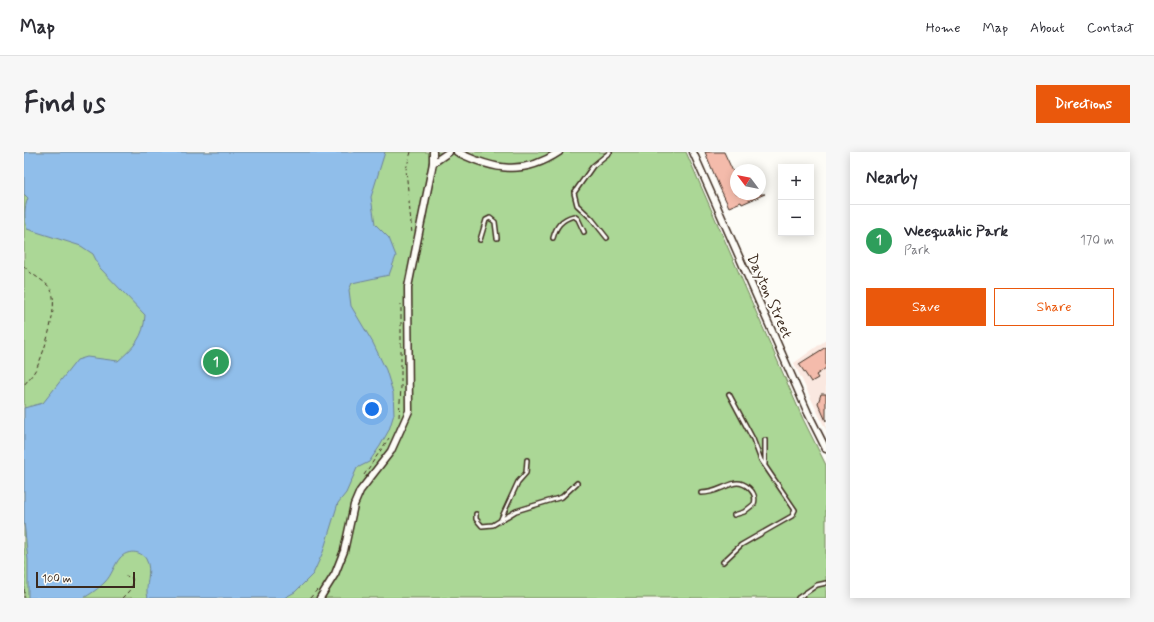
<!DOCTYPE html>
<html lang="en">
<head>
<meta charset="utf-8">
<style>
  :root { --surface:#fff; --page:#f7f7f7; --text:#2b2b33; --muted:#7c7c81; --line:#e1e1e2; --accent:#ea580c }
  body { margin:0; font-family:Mynerve,sans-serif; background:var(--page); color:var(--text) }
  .controls { position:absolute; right:12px; top:12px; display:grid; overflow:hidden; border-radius:0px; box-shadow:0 2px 10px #0003 }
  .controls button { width:36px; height:36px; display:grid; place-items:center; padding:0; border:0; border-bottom:1px solid var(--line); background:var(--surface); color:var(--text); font:20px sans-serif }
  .compass { position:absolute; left:706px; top:12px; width:36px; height:36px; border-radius:50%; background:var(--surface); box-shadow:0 2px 10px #0003; rotate:302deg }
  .scale { position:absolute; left:12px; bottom:10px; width:99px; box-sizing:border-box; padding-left:4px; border:2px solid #3b2a1e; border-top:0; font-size:11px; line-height:14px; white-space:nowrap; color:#3b2a1e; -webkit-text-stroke:3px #fdfcf7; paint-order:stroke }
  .you { position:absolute; left:348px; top:257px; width:14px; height:14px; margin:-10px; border:3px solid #fff; border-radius:50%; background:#1a73e8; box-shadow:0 0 0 6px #1a73e833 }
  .badge { display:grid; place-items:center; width:26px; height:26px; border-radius:50%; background:var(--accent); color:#fff; font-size:13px; font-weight:700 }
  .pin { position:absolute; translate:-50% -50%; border:2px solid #fff; box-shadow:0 1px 4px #0006 }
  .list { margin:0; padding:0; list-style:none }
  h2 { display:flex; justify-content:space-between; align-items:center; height:52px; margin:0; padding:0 16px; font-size:17px }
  h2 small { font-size:13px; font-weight:400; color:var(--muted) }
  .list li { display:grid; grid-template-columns:26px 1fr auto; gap:12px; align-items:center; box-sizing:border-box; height:72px; padding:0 16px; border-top:1px solid var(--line) }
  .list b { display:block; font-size:15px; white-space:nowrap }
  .list p { margin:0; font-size:13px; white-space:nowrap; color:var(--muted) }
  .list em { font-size:13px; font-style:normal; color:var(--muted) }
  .actions { display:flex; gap:8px; padding:12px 16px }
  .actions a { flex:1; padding:9px 0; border:1px solid var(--accent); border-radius:0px; text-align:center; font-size:14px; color:var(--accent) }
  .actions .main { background:var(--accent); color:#fff }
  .map { position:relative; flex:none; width:802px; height:446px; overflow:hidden; border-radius:0px }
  header { display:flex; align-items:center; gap:24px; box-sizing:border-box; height:56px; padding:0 20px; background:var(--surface); border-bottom:1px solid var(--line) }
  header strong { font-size:19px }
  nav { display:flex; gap:22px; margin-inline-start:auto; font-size:14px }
  .intro { display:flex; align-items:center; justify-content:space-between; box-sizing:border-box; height:96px; padding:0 24px }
  h1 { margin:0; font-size:28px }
  .button { padding:10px 18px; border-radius:0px; background:var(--accent); color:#fff; font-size:14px; font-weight:700 }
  main { display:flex; gap:24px; padding:0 24px }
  aside { flex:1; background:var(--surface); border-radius:0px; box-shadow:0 2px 10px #0003 }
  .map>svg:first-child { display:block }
  .built { fill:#fae8e0 }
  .green { fill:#abd796; stroke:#73805a }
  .water { fill:#90beea; stroke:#6e8398 }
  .building { fill:#f4bbab; stroke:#3b2a1e }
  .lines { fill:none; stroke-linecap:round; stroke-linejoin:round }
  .service-casing { stroke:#3b2a1e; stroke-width:6 }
  .minor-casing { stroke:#3b2a1e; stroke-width:9 }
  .path { stroke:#3b2a1e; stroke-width:1; stroke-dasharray:4 3; stroke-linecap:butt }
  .service { stroke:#fdfcf7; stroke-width:3 }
  .minor { stroke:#fdfcf7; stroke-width:6 }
  .labels { text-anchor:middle; stroke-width:4; stroke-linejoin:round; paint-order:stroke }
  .street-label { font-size:15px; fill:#3b2a1e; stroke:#fdfcf7 }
</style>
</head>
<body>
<header>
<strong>Map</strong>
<nav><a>Home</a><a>Map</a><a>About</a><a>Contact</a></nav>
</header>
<div class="intro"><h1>Find us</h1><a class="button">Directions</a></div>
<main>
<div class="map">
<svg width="802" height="446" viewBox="0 0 802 446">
  <rect width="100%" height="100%" fill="#fdfcf7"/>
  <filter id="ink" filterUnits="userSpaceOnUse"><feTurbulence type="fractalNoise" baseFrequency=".025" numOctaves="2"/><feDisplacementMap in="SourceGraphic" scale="8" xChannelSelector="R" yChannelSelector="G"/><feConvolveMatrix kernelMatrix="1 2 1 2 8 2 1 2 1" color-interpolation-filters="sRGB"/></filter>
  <g filter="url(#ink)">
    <!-- built -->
    <polygon class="built" points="802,188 802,278 770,211"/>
    <!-- green -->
    <polygon class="green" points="0,0 662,0 779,267 802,313 802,446 0,446"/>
    <!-- water -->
    <path class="water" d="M0 0H361L347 45 351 72 365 86 372 104 365 123 328 131 325 138 327 154 349 191 362 218 369 241 370 262 365 278 356 294 345 310 333 316 322 341 314 351 299 400 289 422 271 440 260 446H124C120 434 129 419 122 407 116 398 103 398 96 406 90 413 88 423 81 430 76 435 66 443 59 446 52 446 14 446 4 446V408L0 370V256L19 251 53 208 63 205 94 209C110 195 120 185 121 163L76 116 69 102 57 94 3 77C0 65 0 56 4 46L0 42Z"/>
    <!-- building -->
    <g class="building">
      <polygon points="681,0 700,0 712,26 712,42 741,42 718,52 717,50 705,55 695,34"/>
      <polygon points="802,195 802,216 792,223 794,226 787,230 775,212"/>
      <polygon points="797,242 802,242 802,269 794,251"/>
    </g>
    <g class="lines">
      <defs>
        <g id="service">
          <path d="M529 86C532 75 537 67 550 64L554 67 560 80"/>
          <polyline points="583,86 568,67 553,53 550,41 569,14 586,0"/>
          <polyline points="456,88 462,68 466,66 471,70 473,86"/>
          <polyline points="741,288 741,312"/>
          <path d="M677 341C691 341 696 336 708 332 720 328 734 340 730 352L720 360 710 363"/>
          <polyline points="452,362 452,367 458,374 469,373 492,359 538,345 553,331"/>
          <polyline points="477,367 494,330 502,321 503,308"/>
          <polyline points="699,410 717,393 768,364 771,358 737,308 729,287 705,242"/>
          <polyline points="774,446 793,433 802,431"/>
        </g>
        <g id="minor">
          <path d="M433 0C470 18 499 24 535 0"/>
          <polyline points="669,0 784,261 802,297"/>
          <polyline points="409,11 425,0"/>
          <polyline points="296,446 311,422 320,399 330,353 336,339 367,299 385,259 384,135 409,11 409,0"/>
        </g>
      </defs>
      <!-- service casing -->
      <use href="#service" class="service-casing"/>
      <!-- minor casing -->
      <use href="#minor" class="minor-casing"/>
      <!-- path -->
      <g class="path">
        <polyline points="387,0 382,17 388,82"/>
        <path d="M0 114C7 124 22 128 27 138 35 152 21 198 14 213 11 220 5 227 0 233"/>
        <polyline points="375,265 377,235 377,152"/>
        <polyline points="340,323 365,286"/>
        <polyline points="0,409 0,446"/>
        <path d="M98 446C104 440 111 435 108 426L99 423"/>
        <polyline points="286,446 293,438"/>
      </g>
      <!-- service -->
      <use href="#service" class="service"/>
      <!-- minor -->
      <use href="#minor" class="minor"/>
    </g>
  </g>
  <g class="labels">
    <!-- street labels -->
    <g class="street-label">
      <text transform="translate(746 144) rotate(66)" y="5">Dayton Street</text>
    </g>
  </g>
</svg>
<div class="controls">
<button>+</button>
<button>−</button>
</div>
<svg class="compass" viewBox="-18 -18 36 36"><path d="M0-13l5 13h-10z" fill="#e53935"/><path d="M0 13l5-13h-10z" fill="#7c7c81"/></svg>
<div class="scale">100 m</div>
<div class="you"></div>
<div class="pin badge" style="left:192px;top:210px;background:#2e9e5b">1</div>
</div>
<aside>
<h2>Nearby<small></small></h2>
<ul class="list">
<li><span class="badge" style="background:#2e9e5b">1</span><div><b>Weequahic Park</b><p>Park</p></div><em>170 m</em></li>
</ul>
<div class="actions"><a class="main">Save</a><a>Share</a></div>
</aside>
</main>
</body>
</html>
